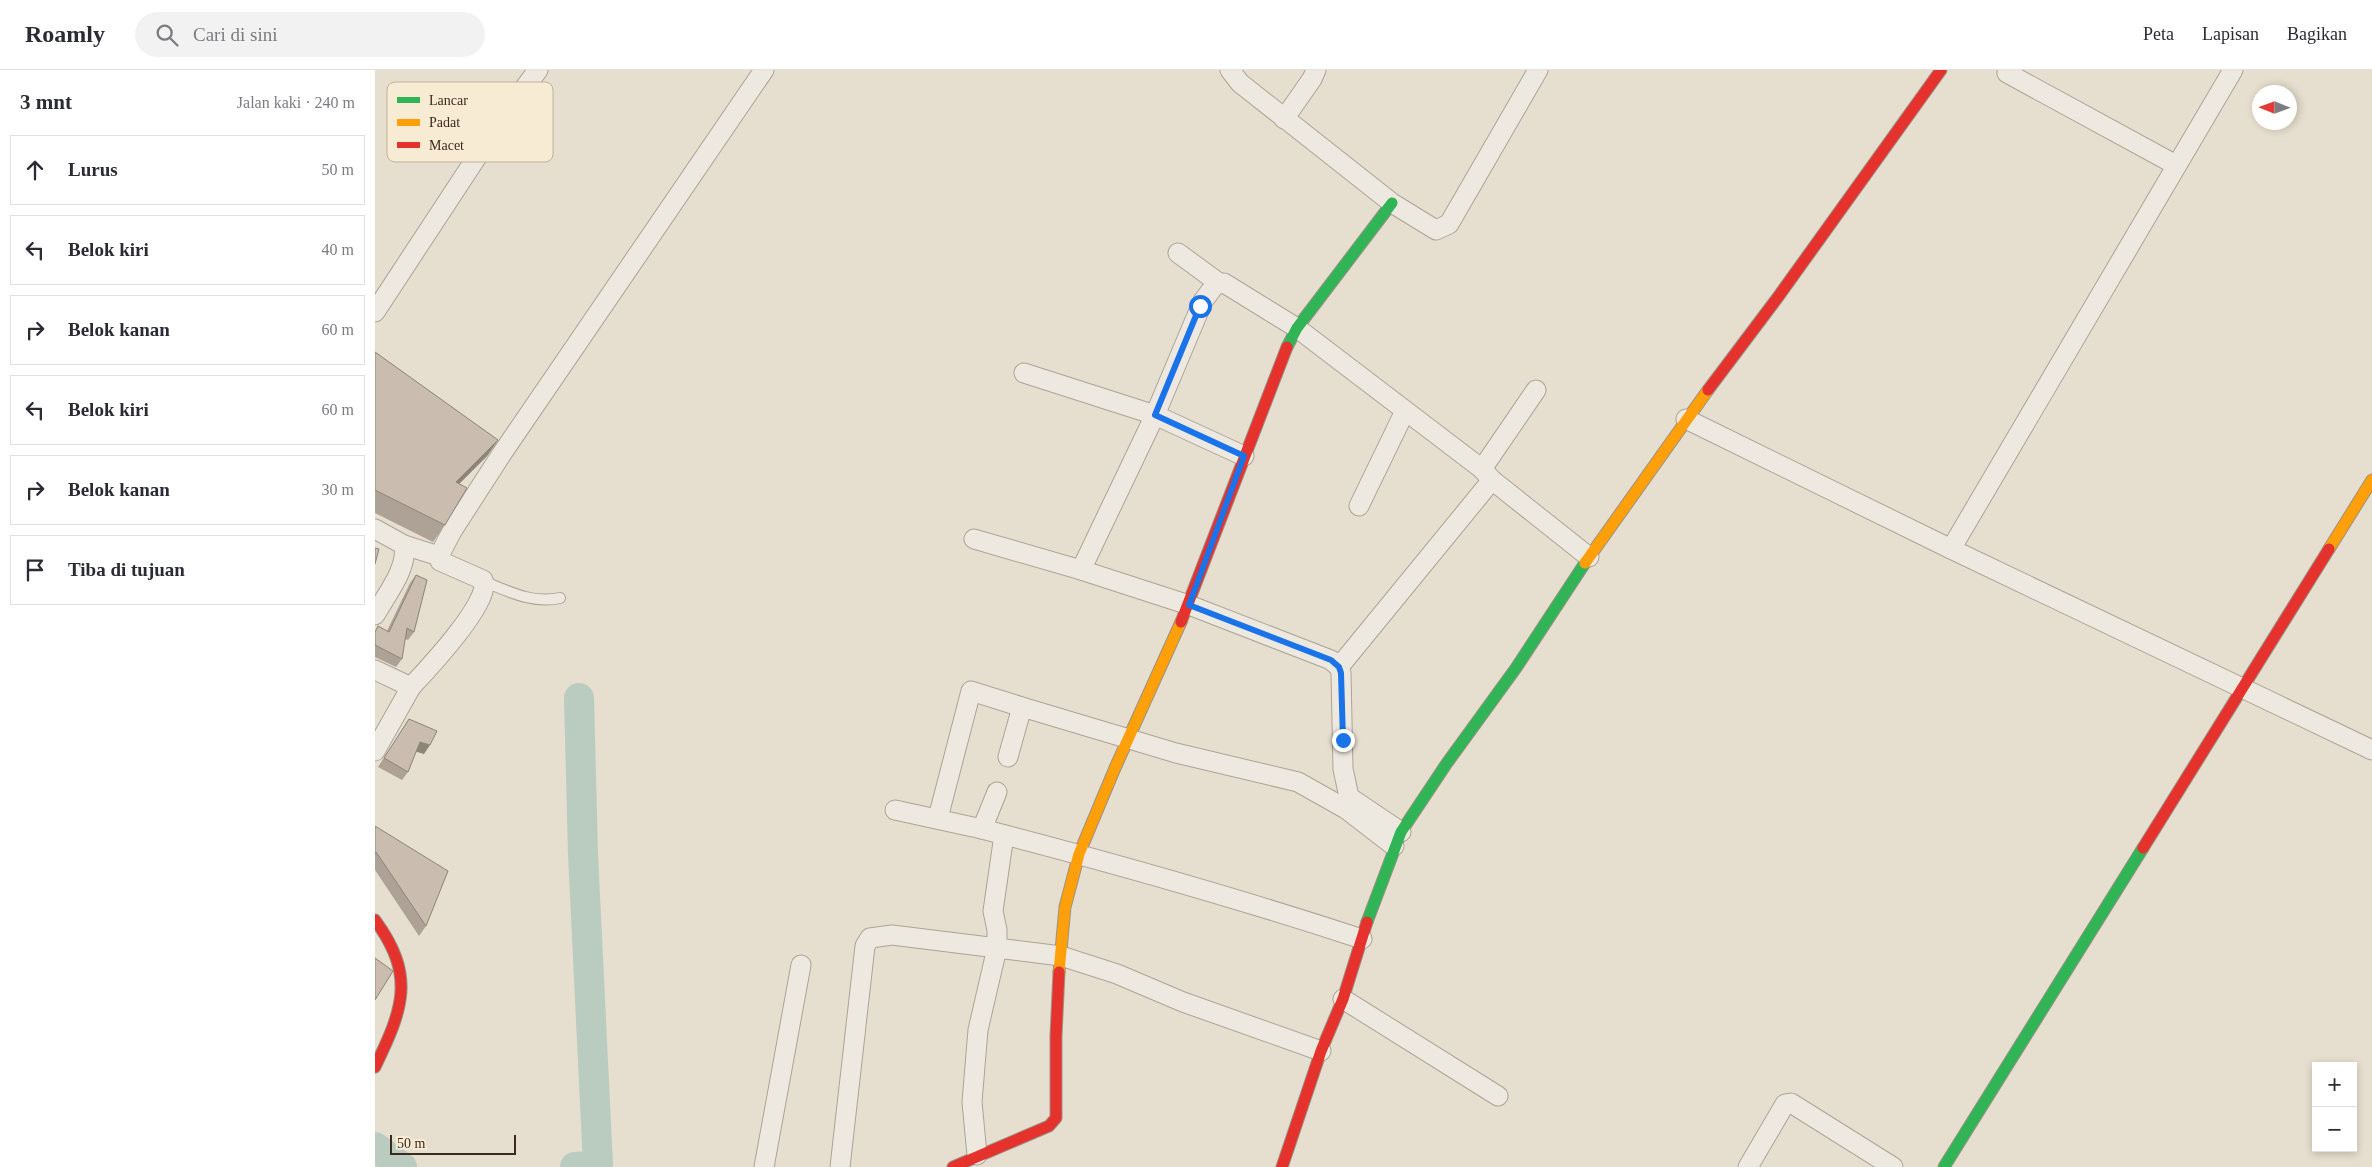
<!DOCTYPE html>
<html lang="id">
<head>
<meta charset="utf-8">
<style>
  :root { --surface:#fff; --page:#f2f2f3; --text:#2b2b33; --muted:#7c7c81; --line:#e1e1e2 }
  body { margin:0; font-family:Georgia,serif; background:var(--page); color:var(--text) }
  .controls { position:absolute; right:15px; bottom:15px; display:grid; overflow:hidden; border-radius:0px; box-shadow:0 2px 8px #0003 }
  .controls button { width:45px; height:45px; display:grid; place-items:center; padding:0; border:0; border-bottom:1px solid var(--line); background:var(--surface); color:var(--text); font:25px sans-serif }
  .compass { position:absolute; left:1877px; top:15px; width:45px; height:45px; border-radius:50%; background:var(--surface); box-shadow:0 2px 8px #0003; rotate:271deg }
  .scale { position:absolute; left:15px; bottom:12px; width:126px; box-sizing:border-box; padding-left:5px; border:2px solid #3c2a1e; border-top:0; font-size:14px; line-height:18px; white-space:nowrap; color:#3c2a1e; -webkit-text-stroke:4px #f8ebd4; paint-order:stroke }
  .stop { position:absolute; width:15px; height:15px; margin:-11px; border:4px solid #1a73e8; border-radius:50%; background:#fff }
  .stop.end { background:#1a73e8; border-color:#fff; box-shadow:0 1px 5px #0008 }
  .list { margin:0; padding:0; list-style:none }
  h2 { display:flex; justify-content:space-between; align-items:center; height:65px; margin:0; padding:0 20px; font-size:21px }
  h2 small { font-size:16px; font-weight:400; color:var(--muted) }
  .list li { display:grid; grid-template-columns:32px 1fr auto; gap:15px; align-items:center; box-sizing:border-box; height:70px; margin:0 10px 10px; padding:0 10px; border:1px solid var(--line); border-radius:0px }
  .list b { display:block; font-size:19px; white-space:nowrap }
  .list em { font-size:16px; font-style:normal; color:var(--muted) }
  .icon { flex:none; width:28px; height:28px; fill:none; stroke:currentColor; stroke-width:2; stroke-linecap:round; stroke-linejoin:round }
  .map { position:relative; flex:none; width:1997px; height:1097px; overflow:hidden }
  header { display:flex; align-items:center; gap:30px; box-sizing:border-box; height:70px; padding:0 25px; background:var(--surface); border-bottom:1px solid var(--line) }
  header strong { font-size:24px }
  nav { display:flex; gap:28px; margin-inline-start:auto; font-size:18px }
  .search { width:350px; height:45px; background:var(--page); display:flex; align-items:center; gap:12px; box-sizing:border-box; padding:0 18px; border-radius:28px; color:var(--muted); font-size:19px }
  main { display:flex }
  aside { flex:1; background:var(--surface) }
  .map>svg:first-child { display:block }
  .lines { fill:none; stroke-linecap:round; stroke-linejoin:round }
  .river { stroke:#b9ccbf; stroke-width:30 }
  .lane-casing { stroke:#aca397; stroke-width:12 }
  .street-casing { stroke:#aca397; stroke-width:21 }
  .fast-casing { stroke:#9b9287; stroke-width:13 }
  .slow-casing { stroke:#9b9287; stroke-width:13 }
  .jam-casing { stroke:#9b9287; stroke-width:13 }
  .lane { stroke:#eee9e0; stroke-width:10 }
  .street { stroke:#eee9e0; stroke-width:19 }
  .fast { stroke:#30b455; stroke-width:11 }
  .slow { stroke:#ff9f0a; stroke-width:11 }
  .jam { stroke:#e5322d; stroke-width:11 }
  .wall { fill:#aea296 }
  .shaded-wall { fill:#8d847a }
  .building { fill:#cabcaf; stroke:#8d847a }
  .route { stroke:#1a73e8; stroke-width:6 }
  .key { fill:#f8ebd4; stroke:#c0b19d; stroke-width:1 }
  .key-label { font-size:14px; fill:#3c2a1e }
</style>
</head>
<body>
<header>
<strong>Roamly</strong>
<div class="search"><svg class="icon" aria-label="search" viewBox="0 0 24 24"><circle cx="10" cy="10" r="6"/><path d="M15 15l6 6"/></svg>Cari di sini</div>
<nav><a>Peta</a><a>Lapisan</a><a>Bagikan</a></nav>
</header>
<main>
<aside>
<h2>3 mnt<small>Jalan kaki · 240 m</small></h2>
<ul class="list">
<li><svg class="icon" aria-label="ahead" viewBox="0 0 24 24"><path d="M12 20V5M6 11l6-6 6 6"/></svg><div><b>Lurus</b></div><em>50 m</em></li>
<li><svg class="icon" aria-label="left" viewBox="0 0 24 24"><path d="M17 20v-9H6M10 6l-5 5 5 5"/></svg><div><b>Belok kiri</b></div><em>40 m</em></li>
<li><svg class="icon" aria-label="right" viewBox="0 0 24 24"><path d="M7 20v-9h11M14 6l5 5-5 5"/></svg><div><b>Belok kanan</b></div><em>60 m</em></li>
<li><svg class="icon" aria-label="left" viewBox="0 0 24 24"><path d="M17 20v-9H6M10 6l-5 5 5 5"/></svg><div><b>Belok kiri</b></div><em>60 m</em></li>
<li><svg class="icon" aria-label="right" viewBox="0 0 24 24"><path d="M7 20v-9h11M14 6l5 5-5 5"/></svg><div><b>Belok kanan</b></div><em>30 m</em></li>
<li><svg class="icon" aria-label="arrive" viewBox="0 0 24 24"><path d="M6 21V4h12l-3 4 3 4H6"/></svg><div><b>Tiba di tujuan</b></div></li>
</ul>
</aside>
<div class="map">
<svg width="1997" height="1097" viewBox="0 0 1997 1097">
  <rect width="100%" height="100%" fill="#e6dece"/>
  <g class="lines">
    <!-- river -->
    <g class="river">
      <polyline points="0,1077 27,1097"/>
      <polyline points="200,1097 223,1095 208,784 204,628"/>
    </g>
    <defs>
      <path id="lane" d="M110 512C135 522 158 534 185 528"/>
      <g id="street">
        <polyline points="855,0 865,13 1017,133 1061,160 1074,154 1163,0"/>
        <polyline points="1632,3 1801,95"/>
        <polyline points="909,49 937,9 941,0"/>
        <polyline points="803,183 844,213"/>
        <polyline points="0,242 132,41 163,0"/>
        <polyline points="649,303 780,345 869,386"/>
        <polyline points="1311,349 1576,479 1997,680"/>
        <polyline points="1107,399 1161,320"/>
        <polyline points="984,436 1030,341"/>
        <path d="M0 459 29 475C33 499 11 525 0 545"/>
        <polyline points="599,469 706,500 814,535 956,590 964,597 966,603 968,699 974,727 1026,762"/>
        <polyline points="29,475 64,486"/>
        <polyline points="1576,479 1858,0"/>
        <polyline points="706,500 780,345 828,231 840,215 849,213 922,258 1107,399 1117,410 1214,487"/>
        <polyline points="964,597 1117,410"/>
        <polyline points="0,600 36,617 0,681"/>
        <path d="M36 617C51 601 118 530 108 510L65 491 64 486 77 461 126 385 389 0"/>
        <polyline points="633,687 647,637 801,683 923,712 971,739 1019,776"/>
        <path d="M622 722 607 759C735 792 862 828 987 869"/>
        <polyline points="520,740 607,759"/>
        <polyline points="563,748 596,621 647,637"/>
        <polyline points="968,929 1123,1026"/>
        <polyline points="602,1085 597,1032 603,960 622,878 686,886 742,904 808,932 946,981"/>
        <polyline points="389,1097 426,895"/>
        <polyline points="465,1097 490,876 495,868 517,865 622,878 622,860 618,841 629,765"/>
        <polyline points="1373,1097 1410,1034 1416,1033 1518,1097"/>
      </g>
      <g id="fast">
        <polyline points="912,277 922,258 1017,133"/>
        <polyline points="992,852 1026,762 1072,693 1141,598 1210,493"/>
        <polyline points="1569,1097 1768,778"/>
      </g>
      <g id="slow">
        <polyline points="1954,479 1997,410"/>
        <polyline points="1210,493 1333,320"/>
        <polyline points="684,902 690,837 704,784 740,698 806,552"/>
      </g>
      <g id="jam">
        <polyline points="1333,320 1403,227 1566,0"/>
        <polyline points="806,552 912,277"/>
        <polyline points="1768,778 1954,479"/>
        <path d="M0 850C41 906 28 939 0 997"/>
        <polyline points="578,1097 674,1056 681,1048 681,966 684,902"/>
        <polyline points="907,1097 946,981 968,929 992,852"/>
      </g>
    </defs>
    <!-- lane casing -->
    <use href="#lane" class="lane-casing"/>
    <!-- street casing -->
    <use href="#street" class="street-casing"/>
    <!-- fast casing -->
    <use href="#fast" class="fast-casing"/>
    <!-- slow casing -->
    <use href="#slow" class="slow-casing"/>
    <!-- jam casing -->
    <use href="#jam" class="jam-casing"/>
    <!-- lane -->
    <use href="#lane" class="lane"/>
    <!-- street -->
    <use href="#street" class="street"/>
    <!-- fast -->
    <use href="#fast" class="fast"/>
    <!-- slow -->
    <use href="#slow" class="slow"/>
    <!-- jam -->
    <use href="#jam" class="jam"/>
  </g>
  <!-- wall -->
  <g class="wall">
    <polygon points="0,282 123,370 112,386 84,414 70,455 58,472 0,443"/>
    <polygon points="41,505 39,562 33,570 30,569 27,589 21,597 0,587 0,561 3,556 12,561 35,513"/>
    <polygon points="34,649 49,684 41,681 33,702 27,710 3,697"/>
    <polygon points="0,756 51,856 44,866 0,800"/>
  </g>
  <!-- shaded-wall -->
  <g class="shaded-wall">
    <polygon points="123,370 112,386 69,429 81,412"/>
    <polygon points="45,672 55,675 49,684 39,681"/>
  </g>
  <!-- building -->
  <g class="building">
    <polygon points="0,282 123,370 81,412 92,418 70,455 0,420"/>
    <polygon points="0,478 4,479 0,494"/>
    <polygon points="41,505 52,510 39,562 32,558 27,589 0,575 0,562 3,556 14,562"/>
    <polygon points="34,649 62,661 55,675 45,672 33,702 9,688"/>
    <polygon points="0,756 73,801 51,856 1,782 0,784"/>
    <polygon points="0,888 18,901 0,930"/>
  </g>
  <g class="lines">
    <!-- route -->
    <polyline class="route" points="825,236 780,345 869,386 814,535 956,590 964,597 966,603 968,670"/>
  </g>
  <!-- legend -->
  <rect x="12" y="12" width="166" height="80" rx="8" class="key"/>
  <rect x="22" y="27" width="23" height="6" fill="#30b455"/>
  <rect x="22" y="49" width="23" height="7" fill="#ff9f0a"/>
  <rect x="22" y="72" width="23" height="6" fill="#e5322d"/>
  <g class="key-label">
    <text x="54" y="35">Lancar</text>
    <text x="54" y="57">Padat</text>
    <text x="54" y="80">Macet</text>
  </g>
</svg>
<div class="controls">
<button>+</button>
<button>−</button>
</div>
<svg class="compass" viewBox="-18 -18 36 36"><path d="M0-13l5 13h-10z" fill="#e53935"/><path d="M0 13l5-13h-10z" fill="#7c7c81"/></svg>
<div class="scale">50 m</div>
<div class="stop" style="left:825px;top:236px"></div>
<div class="stop end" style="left:968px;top:670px"></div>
</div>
</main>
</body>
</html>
